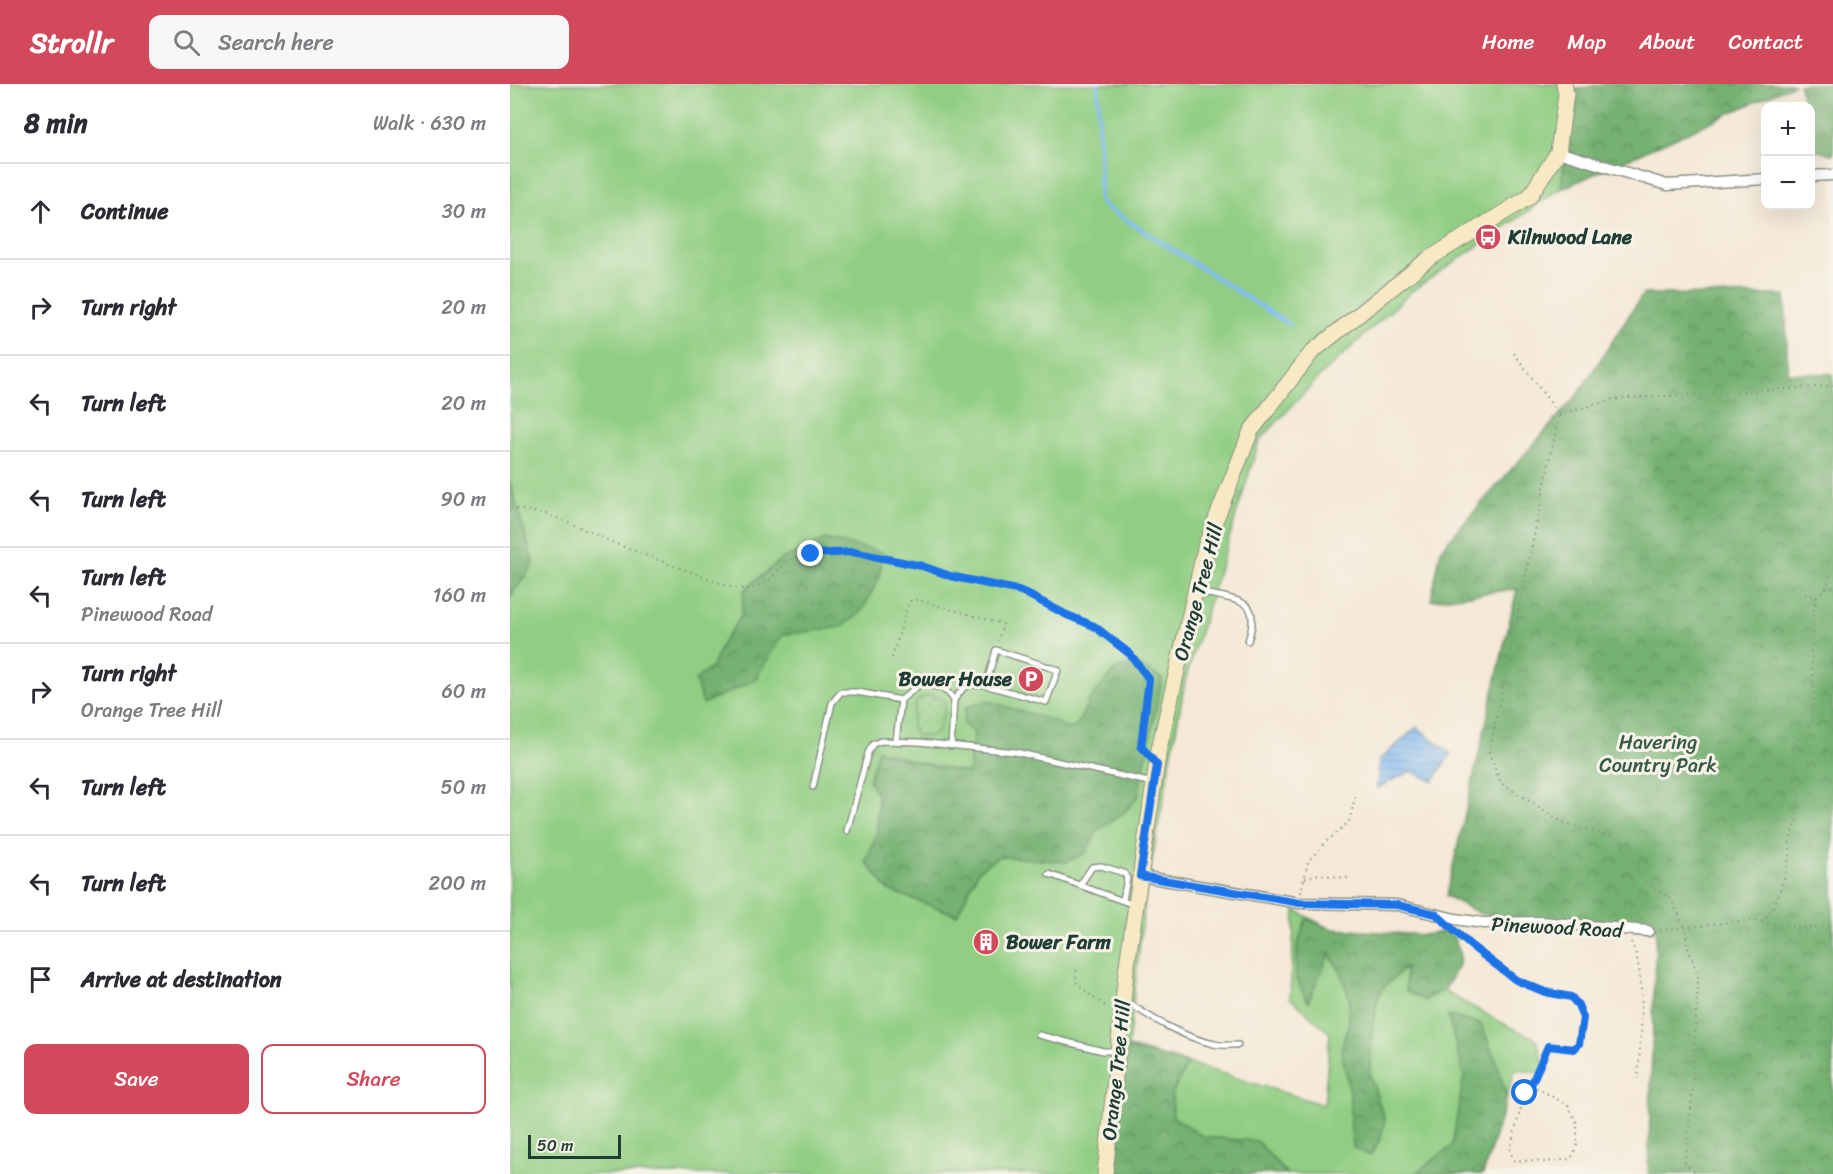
<!DOCTYPE html>
<html lang="en">
<head>
<meta charset="utf-8">
<style>
  :root { --surface:#fff; --page:#f7f7f7; --text:#2b2b33; --muted:#7c7c81; --line:#e1e1e2; --accent:#d1495b }
  body { margin:0; font-family:Sriracha,sans-serif; background:var(--page); color:var(--text) }
  .controls { position:absolute; right:18px; top:18px; display:grid; overflow:hidden; border-radius:12px; box-shadow:0 6px 24px #0002 }
  .controls button { width:54px; height:54px; display:grid; place-items:center; padding:0; border:0; border-bottom:2px solid var(--line); background:var(--surface); color:var(--text); font:30px sans-serif }
  .scale { position:absolute; left:18px; bottom:15px; width:93px; box-sizing:border-box; padding-left:6px; border:3px solid #1f3d34; border-top:0; font-size:16px; line-height:21px; white-space:nowrap; color:#1f3d34; -webkit-text-stroke:4px #f7f3e8; paint-order:stroke }
  .stop { position:absolute; width:18px; height:18px; margin:-14px; border:4px solid #1a73e8; border-radius:50%; background:#fff }
  .stop.end { background:#1a73e8; border-color:#fff; box-shadow:0 2px 6px #0008 }
  .list { margin:0; padding:0; list-style:none }
  h2 { display:flex; justify-content:space-between; align-items:center; height:78px; margin:0; padding:0 24px; font-size:26px }
  h2 small { font-size:20px; font-weight:400; color:var(--muted) }
  .list li { display:grid; grid-template-columns:39px 1fr auto; gap:18px; align-items:center; box-sizing:border-box; height:96px; padding:0 24px; border-top:2px solid var(--line) }
  .list b { display:block; font-size:22px; white-space:nowrap }
  .list p { margin:0; font-size:20px; white-space:nowrap; color:var(--muted) }
  .list em { font-size:20px; font-style:normal; color:var(--muted) }
  .actions { display:flex; gap:12px; padding:18px 24px }
  .actions a { flex:1; padding:14px 0; border:2px solid var(--accent); border-radius:12px; text-align:center; font-size:21px; color:var(--accent) }
  .actions .main { background:var(--accent); color:#fff }
  .icon { flex:none; width:33px; height:33px; fill:none; stroke:currentColor; stroke-width:2; stroke-linecap:round; stroke-linejoin:round }
  .map { position:relative; flex:none; width:1323px; height:1090px; overflow:hidden }
  header { display:flex; align-items:center; gap:36px; box-sizing:border-box; height:84px; padding:0 30px; background:var(--accent); color:#fff }
  header strong { font-size:28px }
  nav { display:flex; gap:33px; margin-inline-start:auto; font-size:21px }
  .search { width:420px; height:54px; background:var(--page); display:flex; align-items:center; gap:15px; box-sizing:border-box; padding:0 21px; border-radius:12px; color:var(--muted); font-size:22px }
  main { display:flex }
  aside { flex:1; background:var(--surface) }
  .map>svg:first-child { display:block }
  .green { fill:#91ce83; stroke:#58865c; stroke-width:1.5 }
  .forest { fill:url(#forest-crowns); stroke:#4a7752; stroke-width:1.5 }
  .park { fill:url(#park-dots); stroke:#58865c; stroke-width:1.5 }
  .water { fill:url(#water-rules); stroke:#507c93; stroke-width:1.5 }
  .lines { fill:none; stroke-linecap:round; stroke-linejoin:round }
  .stream { stroke:#80baf2; stroke-width:4 }
  .lane-casing { stroke:#8a9285; stroke-width:8 }
  .street-casing { stroke:#8a9285; stroke-width:13 }
  .secondary-casing { stroke:#8a9285; stroke-width:17 }
  .path { stroke:#8a9285; stroke-width:2; stroke-dasharray:1.5 4.5; stroke-linecap:butt }
  .lane { stroke:#fff; stroke-width:5 }
  .street { stroke:#fff; stroke-width:10 }
  .secondary { stroke:#f7e9c3; stroke-width:15 }
  .route { stroke:#1a73e8; stroke-width:8 }
  .labels { text-anchor:middle; stroke-width:6; stroke-linejoin:round; paint-order:stroke }
  .poi-label { font-size:20px; font-weight:bold; fill:#1f3d34; stroke:#f7f3e8; text-anchor:start }
  .street-label { font-size:20px; fill:#1f3d34; stroke:#f7f3e8 }
  .park-label { font-size:20px; fill:#365a44; stroke:#f7f3e8 }
</style>
</head>
<body>
<header>
<strong>Strollr</strong>
<div class="search"><svg class="icon" aria-label="search" viewBox="0 0 24 24"><circle cx="10" cy="10" r="6"/><path d="M15 15l6 6"/></svg>Search here</div>
<nav><a>Home</a><a>Map</a><a>About</a><a>Contact</a></nav>
</header>
<main>
<aside>
<h2>8 min<small>Walk · 630 m</small></h2>
<ul class="list">
<li><svg class="icon" aria-label="ahead" viewBox="0 0 24 24"><path d="M12 20V5M6 11l6-6 6 6"/></svg><div><b>Continue</b></div><em>30 m</em></li>
<li><svg class="icon" aria-label="right" viewBox="0 0 24 24"><path d="M7 20v-9h11M14 6l5 5-5 5"/></svg><div><b>Turn right</b></div><em>20 m</em></li>
<li><svg class="icon" aria-label="left" viewBox="0 0 24 24"><path d="M17 20v-9H6M10 6l-5 5 5 5"/></svg><div><b>Turn left</b></div><em>20 m</em></li>
<li><svg class="icon" aria-label="left" viewBox="0 0 24 24"><path d="M17 20v-9H6M10 6l-5 5 5 5"/></svg><div><b>Turn left</b></div><em>90 m</em></li>
<li><svg class="icon" aria-label="left" viewBox="0 0 24 24"><path d="M17 20v-9H6M10 6l-5 5 5 5"/></svg><div><b>Turn left</b><p>Pinewood Road</p></div><em>160 m</em></li>
<li><svg class="icon" aria-label="right" viewBox="0 0 24 24"><path d="M7 20v-9h11M14 6l5 5-5 5"/></svg><div><b>Turn right</b><p>Orange Tree Hill</p></div><em>60 m</em></li>
<li><svg class="icon" aria-label="left" viewBox="0 0 24 24"><path d="M17 20v-9H6M10 6l-5 5 5 5"/></svg><div><b>Turn left</b></div><em>50 m</em></li>
<li><svg class="icon" aria-label="left" viewBox="0 0 24 24"><path d="M17 20v-9H6M10 6l-5 5 5 5"/></svg><div><b>Turn left</b></div><em>200 m</em></li>
<li><svg class="icon" aria-label="arrive" viewBox="0 0 24 24"><path d="M6 21V4h12l-3 4 3 4H6"/></svg><div><b>Arrive at destination</b></div></li>
</ul>
<div class="actions"><a class="main">Save</a><a>Share</a></div>
</aside>
<div class="map">
<svg width="1323" height="1090" viewBox="0 0 1323 1090">
  <defs>
    <pattern id="forest-crowns" width="20" height="18" patternUnits="userSpaceOnUse" patternTransform="scale(1.5)"><rect width="20" height="18" fill="#74b171"/><path d="M2 6a3 3 0 1 1 6 0M12 15a3 3 0 1 1 6 0" fill="none" stroke="#5f915e"/></pattern>
    <pattern id="park-dots" width="8" height="8" patternUnits="userSpaceOnUse" patternTransform="scale(1.5)"><rect width="8" height="8" fill="#91ce83"/><path d="M2 2h.1M6 6h.1" fill="none" stroke="#76a86c" stroke-width="1.8" stroke-linecap="round"/></pattern>
    <pattern id="water-rules" width="6" height="5" patternUnits="userSpaceOnUse" patternTransform="scale(1.5)"><rect width="6" height="5" fill="#80baf2"/><path d="M0 2.5h6" fill="none" stroke="#6898c5"/></pattern>
  </defs>
  <rect width="100%" height="100%" fill="#f7f3e8"/>
  <filter id="ink" filterUnits="userSpaceOnUse"><feTurbulence type="fractalNoise" baseFrequency=".0167" numOctaves="2"/><feDisplacementMap in="SourceGraphic" scale="12" xChannelSelector="R" yChannelSelector="G"/><feConvolveMatrix kernelMatrix="1 2 1 2 8 2 1 2 1" color-interpolation-filters="sRGB"/></filter>
  <filter id="wash" filterUnits="userSpaceOnUse"><feTurbulence type="fractalNoise" baseFrequency=".008" numOctaves="4" result="noise"/><feDisplacementMap in="SourceGraphic" scale="24" xChannelSelector="R" yChannelSelector="G"/><feGaussianBlur stdDeviation="1.35" result="paint"/><feColorMatrix in="noise" values="0 0 0 0 0 0 0 0 0 0 0 0 0 0 0 0 0 1.4 0 .05"/><feComposite in="paint" operator="in"/></filter>
  <g filter="url(#wash)">
    <rect width="100%" height="100%" fill="#f5e8d6"/>
    <!-- green -->
    <polygon class="green" points="0,0 1058,0 1053,103 902,207 810,292 749,357 675,597 635,814 618,963 678,979 814,1021 820,949 780,914 785,826 996,941 1026,955 1037,989 1005,986 973,1090 0,1090 0,511 4,414 0,399"/>
    <!-- forest -->
    <g class="forest">
      <polygon points="1089,0 1285,0 1051,105 1056,54 1064,6"/>
      <polygon points="1289,0 1323,0 1323,70 1303,66 1300,56 1300,22 1294,22"/>
      <polygon points="1133,210 1275,211 1278,289 1323,290 1323,1090 1138,1090 1146,846 971,830 936,812 1007,505 921,516 931,465 1068,310"/>
      <polygon points="0,399 24,480 0,513"/>
      <polygon points="315,455 372,468 370,492 351,529 331,543 272,551 245,596 193,620 185,596 202,583 213,558 231,532 234,506 272,475"/>
      <polygon points="626,579 652,595 628,713 615,728 587,747 576,769 556,778 489,772 469,786 447,831 378,806 356,778 367,748 368,713 359,696 368,666 403,677 458,689 464,649 454,641 455,623 478,617 543,637 557,645 567,642 579,616 606,585"/>
      <polygon points="796,835 823,845 913,851 937,847 944,854 950,869 949,881 936,904 915,916 896,907 895,884 873,904 868,913 861,954 860,991 875,1037 870,1056 860,1072 843,1063 840,1036 840,1008 831,966 839,938 839,913 831,888 819,870 798,918 786,895 787,862"/>
      <polygon points="938,932 971,940 986,977 997,1013 973,1090 904,1090 942,1062 954,991"/>
      <polygon points="618,964 678,979 662,1010 663,1033 694,1053 747,1057 777,1090 599,1090"/>
    </g>
    <!-- park -->
    <path class="park" d="M420 611 431 615 435 619C435 630 431 639 427 649L416 653 406 651C398 640 403 628 407 616Z"/>
    <!-- water -->
    <polygon class="water" points="907,643 941,670 923,697 901,687 867,704 869,676"/>
    <g class="lines">
      <!-- stream -->
      <polyline class="stream" points="588,0 590,119 780,241"/>
    </g>
  </g>
  <g filter="url(#ink)">
    <g class="lines">
      <defs>
        <g id="lane">
          <path d="M685 508C698 510 733 514 739 524 745 533 741 548 738 557"/>
          <path d="M391 616 410 600C424 601 436 603 444 616"/>
          <polyline points="441,662 444,616 455,602 471,600 536,618 548,586 486,566 476,601"/>
          <polyline points="303,703 322,619 331,608 347,608 391,616 386,657"/>
          <polyline points="337,747 358,669 363,660 371,657 409,658 505,668 643,699"/>
          <polyline points="539,790 624,821"/>
          <polyline points="570,801 582,783 591,782 614,789 617,794 613,816"/>
          <path d="M614 916C641 934 672 953 704 960 711 962 720 961 728 961"/>
          <polyline points="529,951 593,967 606,967"/>
        </g>
        <g id="street">
          <polyline points="1048,68 1157,101 1256,95"/>
          <polyline points="1300,92 1323,91"/>
          <polyline points="630,792 790,819 887,821 945,835 973,839 1031,838 1138,847"/>
        </g>
        <polyline id="secondary" points="595,1090 616,888 649,665 696,460 741,347 802,268 917,176 1019,113 1048,68 1056,10 1054,0"/>
      </defs>
      <!-- lane casing -->
      <use href="#lane" class="lane-casing"/>
      <!-- street casing -->
      <use href="#street" class="street-casing"/>
      <!-- secondary casing -->
      <use href="#secondary" class="secondary-casing"/>
      <!-- path -->
      <g class="path">
        <polyline points="1004,269 1049,331 979,669 991,699 1052,738 1090,749 1112,757 1120,776 1137,799 1161,815 1175,843 1177,861 1188,891 1182,1014 1175,1078 1187,1090"/>
        <polyline points="1049,331 1103,315 1323,302"/>
        <polyline points="0,424 36,430 60,439 106,460 223,504 242,505 260,495 278,476 301,470 343,468 412,482 440,492 511,507 557,531 584,542 620,570 639,595 631,662 634,666"/>
        <polyline points="1320,492 1316,504 1323,503"/>
        <polyline points="1295,510 1306,513 1316,504"/>
        <polyline points="1306,513 1303,532 1304,547 1301,566 1305,614 1300,637 1312,641"/>
        <polyline points="382,574 399,517 408,516 493,540 488,557"/>
        <polyline points="795,794 809,790 842,795"/>
        <polyline points="791,809 798,777 816,758 839,738 846,710"/>
        <path d="M1253 838C1267 819 1279 787 1280 763 1280 760 1279 757 1280 754 1280 753 1284 747 1284 746 1292 725 1288 683 1282 662L1293 651 1300 637"/>
        <path d="M943 846C968 868 992 889 1023 903 1027 905 1031 907 1035 909 1043 911 1056 910 1062 915 1078 926 1075 952 1064 965L1038 962 1021 1001 1058 1021 1067 1039V1062L1061 1075 1035 1078 1003 1076 1000 1065 1015 1009 1021 1001"/>
        <polyline points="1150,846 1241,836 1296,844 1323,842"/>
        <path d="M1121 858C1138 892 1130 957 1128 995"/>
        <polyline points="566,886 566,898 581,912 599,924"/>
      </g>
      <!-- lane -->
      <use href="#lane" class="lane"/>
      <!-- street -->
      <use href="#street" class="street"/>
      <!-- secondary -->
      <use href="#secondary" class="secondary"/>
    </g>
  </g>
  <g class="lines" filter="url(#ink)">
    <!-- route -->
    <polyline class="route" points="301,470 343,468 412,482 440,492 511,507 557,531 584,542 620,570 639,595 631,662 647,681 630,792 790,819 887,821 926,830 960,861 1006,896 1035,908 1061,913 1068,921 1073,934 1069,960 1064,965 1038,962 1021,1001 1015,1009"/>
  </g>
  <!-- icons -->
  <defs>
    <symbol id="bus-disc" viewBox="-11 -11 22 22"><circle r="9.5" fill="#d1495b" stroke="#f7f3e8"/><path d="M-5-6H5V4H4V6H2V4H-2V6H-4V4H-5ZM-3.5-4V0h7V-4ZM-3.5 1.2v1.5H-2V1.2ZM2 1.2v1.5H3.5V1.2Z" fill="#fff"/></symbol>
    <symbol id="parking-disc" viewBox="-11 -11 22 22"><circle r="9.5" fill="#d1495b" stroke="#f7f3e8"/><path d="M-3.5-5.5H1a3.5 3.5 0 0 1 0 7H-1V5.5H-3.5ZM-1-3.4V-.6H.8a1.4 1.4 0 0 0 0-2.8Z" fill="#fff"/></symbol>
    <symbol id="building-disc" viewBox="-11 -11 22 22"><circle r="9.5" fill="#d1495b" stroke="#f7f3e8"/><path d="M-4-6H4V6H1V3H-1V6H-4ZM-2.5-4.3h1.7v1.8h-1.7ZM.8-4.3h1.7v1.8H.8ZM-2.5-1h1.7V.8h-1.7ZM.8-1h1.7V.8H.8Z" fill="#fff"/></symbol>
  </defs>
  <g fill-rule="evenodd">
    <use href="#bus-disc" x="963" y="138" width="30" height="30"/>
    <use href="#parking-disc" x="506" y="580" width="30" height="30"/>
    <use href="#building-disc" x="461" y="843" width="30" height="30"/>
  </g>
  <g class="labels">
    <!-- poi labels -->
    <g class="poi-label">
      <text x="998" y="160">Kilnwood Lane</text>
      <text x="502" y="602" text-anchor="end">Bower House</text>
      <text x="496" y="865">Bower Farm</text>
    </g>
    <!-- street labels -->
    <g class="street-label">
      <text transform="translate(688 508) rotate(-75)" y="7">Orange Tree Hill</text>
      <text transform="translate(1047 843) rotate(3)" y="7">Pinewood Road</text>
      <text transform="translate(606 986) rotate(-84)" y="7">Orange Tree Hill</text>
    </g>
    <!-- park labels -->
    <g class="park-label">
      <text x="1148" y="665">Havering<tspan x="1148" dy="23">Country Park</tspan></text>
    </g>
  </g>
</svg>
<div class="controls">
<button>+</button>
<button>−</button>
</div>
<div class="scale">50 m</div>
<div class="stop" style="left:1015px;top:1009px"></div>
<div class="stop end" style="left:301px;top:470px"></div>
</div>
</main>
</body>
</html>
